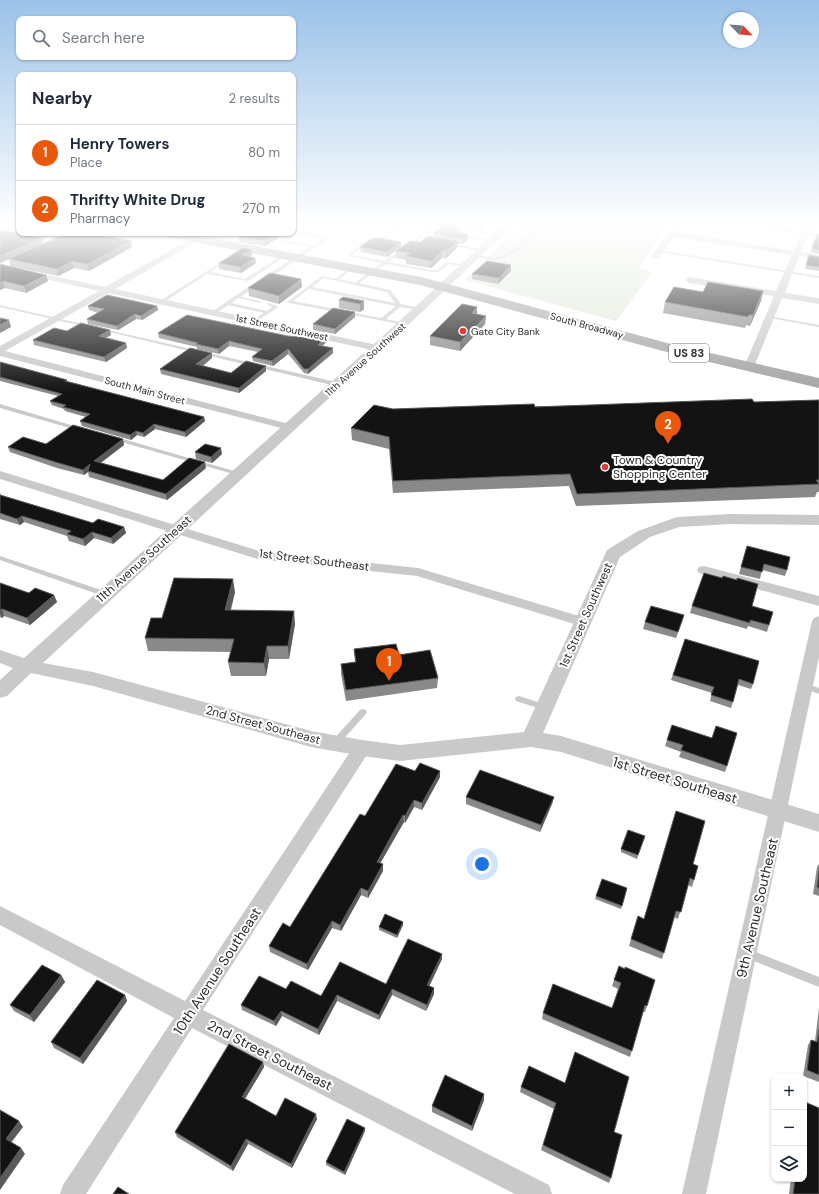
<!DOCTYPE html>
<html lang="en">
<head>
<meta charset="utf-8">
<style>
  :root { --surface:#fff; --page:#f6f6f7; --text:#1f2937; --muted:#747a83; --line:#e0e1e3; --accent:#ea580c }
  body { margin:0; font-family:"DM Sans",sans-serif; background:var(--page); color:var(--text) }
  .controls { position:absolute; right:12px; bottom:12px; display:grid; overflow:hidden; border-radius:8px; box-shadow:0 1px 3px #0004 }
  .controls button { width:36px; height:36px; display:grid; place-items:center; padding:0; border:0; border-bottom:1px solid var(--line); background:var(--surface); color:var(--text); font:20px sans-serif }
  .compass { position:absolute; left:723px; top:12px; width:36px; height:36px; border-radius:50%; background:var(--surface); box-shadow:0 1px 3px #0004; rotate:115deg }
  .you { position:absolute; left:482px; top:864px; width:14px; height:14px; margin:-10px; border:3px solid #fff; border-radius:50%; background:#1a73e8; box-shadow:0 0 0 6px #1a73e833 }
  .badge { display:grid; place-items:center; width:26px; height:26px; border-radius:50%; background:var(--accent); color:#fff; font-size:13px; font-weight:700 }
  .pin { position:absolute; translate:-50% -33px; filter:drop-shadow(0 1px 2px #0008) }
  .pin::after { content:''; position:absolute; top:21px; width:14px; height:12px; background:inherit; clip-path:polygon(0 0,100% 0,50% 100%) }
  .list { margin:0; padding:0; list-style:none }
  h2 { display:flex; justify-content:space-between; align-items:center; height:52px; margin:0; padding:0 16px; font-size:17px }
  h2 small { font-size:13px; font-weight:400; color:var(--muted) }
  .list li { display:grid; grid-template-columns:26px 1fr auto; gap:12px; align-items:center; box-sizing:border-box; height:56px; padding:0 16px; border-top:1px solid var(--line) }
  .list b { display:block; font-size:15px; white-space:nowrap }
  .list p { margin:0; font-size:13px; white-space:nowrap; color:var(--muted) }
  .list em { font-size:13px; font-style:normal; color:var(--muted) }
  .icon { flex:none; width:22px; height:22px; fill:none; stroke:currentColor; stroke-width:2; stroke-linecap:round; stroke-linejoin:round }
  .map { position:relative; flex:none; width:819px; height:1194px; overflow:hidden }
  .search { position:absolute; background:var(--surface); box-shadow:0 1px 3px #0004; left:16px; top:16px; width:280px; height:44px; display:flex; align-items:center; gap:10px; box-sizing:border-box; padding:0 14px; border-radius:8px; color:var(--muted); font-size:15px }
  .panel { position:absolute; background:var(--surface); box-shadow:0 1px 3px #0004; left:16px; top:72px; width:280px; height:164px; border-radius:8px }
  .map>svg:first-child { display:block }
  .green { fill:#e0e9da }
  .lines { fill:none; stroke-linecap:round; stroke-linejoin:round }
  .service { fill:#c9c9c9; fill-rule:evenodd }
  .minor { fill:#c9c9c9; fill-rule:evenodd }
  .tertiary { fill:#c9c9c9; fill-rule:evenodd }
  .primary { fill:#a4a4a4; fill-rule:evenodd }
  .wall { fill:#898989 }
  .shaded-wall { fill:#5a5a5a }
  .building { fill:#131313; stroke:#5a5a5a }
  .poi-dot { fill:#da3e37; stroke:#fff; stroke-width:1.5 }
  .labels { text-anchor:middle; stroke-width:4; stroke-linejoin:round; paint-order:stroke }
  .far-street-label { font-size:10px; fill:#2c2c2c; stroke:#fff }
  .far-poi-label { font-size:10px; fill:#2c2c2c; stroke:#fff; text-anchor:start }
  .shield { fill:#fff; stroke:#6b6b6b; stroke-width:1 }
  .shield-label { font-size:11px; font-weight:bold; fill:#2c2c2c }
  .poi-label { font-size:12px; fill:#2c2c2c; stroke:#fff; text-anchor:start }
  .street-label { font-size:12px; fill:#2c2c2c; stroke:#fff }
  .near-street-label { font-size:14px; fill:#2c2c2c; stroke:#fff }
</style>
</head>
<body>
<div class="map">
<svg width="819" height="1194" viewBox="0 0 819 1194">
  <rect width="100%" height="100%" fill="#fff"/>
  <!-- green -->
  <polygon class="green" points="522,224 668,224 639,268 652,272 616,321 465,280"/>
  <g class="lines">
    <!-- service -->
    <g class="service">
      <polygon points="400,224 405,224 382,241 380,241 380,239"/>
      <path d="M432 224H443L500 235 498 236 437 226 389 262 431 270H437L447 262 466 265V267L448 264 439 272H431L386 264 359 283 390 290 401 304 421 308V310H419L400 307 386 319 405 323V325L289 303 287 302 322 276 335 279 352 266 354 267 353 268 339 279 355 283 382 263 349 256V254L366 241 371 240 373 241 368 243 352 255 384 261 434 225ZM324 278 387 292 395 303 312 287ZM309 289 396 306 381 318 293 301Z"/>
      <path d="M538 224H543C527 241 512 263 487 259 483 258 478 258 475 256L477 255C484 256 492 259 499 257 513 255 529 234 538 224Z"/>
      <polygon points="735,224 748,224 819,235 819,237"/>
      <polygon points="0,225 19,229 19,231 0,227"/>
      <polygon points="296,230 330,237 267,280 263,280 263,278 310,247 282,242 281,242 281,240 313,246 325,238 296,232"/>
      <polygon points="33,233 49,233 49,235 43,239 52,244 49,245 40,240 39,239 42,236"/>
      <polygon points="95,233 103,233 115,236 113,237"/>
      <polygon points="204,233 209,233 198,240 196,240 196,238"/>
      <polygon points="460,233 465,235 493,241 491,242 464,237 459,235 459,233"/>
      <polygon points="449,243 482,249 484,250 482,251 448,245 448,243"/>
      <polygon points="658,250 819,276 819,278 659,252 658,252"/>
      <polygon points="284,254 287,255 248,281 207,274 164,302 160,301 226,259 229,260 210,272 245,279"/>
      <polygon points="254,283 258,284 241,297 260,301 260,303 238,298 231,303 267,311 272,307 267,304 269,303 277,306 277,308 255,322 253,322 253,320 264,313 228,305 217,313 213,313 213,311"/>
      <polygon points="0,305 87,325 89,326 87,327 0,307"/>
      <polygon points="768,316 819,325 819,327 770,318 768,318"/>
      <polygon points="99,328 336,382 339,384 336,386 101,330 99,329"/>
      <polygon points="0,404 81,428 82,429 79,431 77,430 0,408"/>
      <polygon points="116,437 241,473 242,474 241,475 237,475 114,440 113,439"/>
      <polygon points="0,556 107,592 108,594 107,596 103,596 0,560"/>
      <polygon points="805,683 819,688 819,694 802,688 801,686 802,684"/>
      <polygon points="519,696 547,705 548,707 547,709 544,710 516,701 515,699 516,697"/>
      <polygon points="363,709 366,710 367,712 366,714 338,745 335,746 332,745 331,743 332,741 360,710"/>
      <polygon points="748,949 819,977 819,987 744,957 743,954 744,951"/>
    </g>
    <!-- minor -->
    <g class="minor">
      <polygon points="675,224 682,224 677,232 794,251 805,224 813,224 801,252 819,255 819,259 799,256 785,293 819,298 819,304 782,298 754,367 753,369 745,369 744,367 774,296 689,283 685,280 689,277 776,291 792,255 674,237 658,258 652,258 651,256"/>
      <polygon points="194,237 200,237 201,239 115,289 377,345 382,348 377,351 108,293 5,351 293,425 295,427 293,429 289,430 0,356 0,346 99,291 0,269 0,265 105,287"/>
      <polygon points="0,471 259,551 418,568 589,619 591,622 589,625 584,627 417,576 258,559 0,479"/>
      <polygon points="704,566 819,596 819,606 699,573 697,570 699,567"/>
      <polygon points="819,616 819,657 706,1194 682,1194 812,621 814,618"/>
      <polygon points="362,742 368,743 370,748 368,753 203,1010 549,1185 552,1194 515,1194 192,1028 86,1194 60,1194 63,1185 174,1018 0,925 0,906 185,1001 356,743"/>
    </g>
    <!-- tertiary -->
    <polygon class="tertiary" points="504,224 514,224 423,311 43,663 93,672 311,731 362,740 400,745 524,732 607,550 638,531 677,517 731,514 819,515 819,525 731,524 679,527 650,537 620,557 543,733 561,736 819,814 819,832 561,752 531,747 400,761 362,756 311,747 93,686 31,673 7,696 0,698 0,680 13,668 0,663 0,650 24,658 415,307"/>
    <!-- primary -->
    <polygon class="primary" points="160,233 185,233 421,277 671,344 819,378 819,388 663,351 420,285 166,237 162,236"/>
  </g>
  <!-- wall -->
  <g class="wall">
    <polygon points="453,224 485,224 479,230"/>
    <polygon points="457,226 457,230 468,239 463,244 458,244 457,248 445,259 442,258 431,268 406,264 406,260 396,258 396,251 420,242 433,237 433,234"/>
    <polygon points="0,230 43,244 132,247 89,271 74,268 58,276 10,266 9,259 0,263"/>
    <polygon points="819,234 819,254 811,252 812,248"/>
    <polygon points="239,237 277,238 277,239 265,246 239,242"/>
    <polygon points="401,242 401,247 387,257 361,252 360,247"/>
    <polygon points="252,255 249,257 256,263 241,273 219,269 219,263"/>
    <polygon points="819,257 819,271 805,269 806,265"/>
    <polygon points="0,264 46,275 48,281 26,293 5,288 0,290"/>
    <polygon points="511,271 498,284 472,279 472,274"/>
    <polygon points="301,279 302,287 279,304 249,296 248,288"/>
    <polygon points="763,291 761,301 750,326 746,325 745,328 663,313 665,302 703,292"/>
    <polygon points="339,300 364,301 364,309 360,312 339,308"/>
    <polygon points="88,306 157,306 158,310 142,320 136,319 118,330 88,324 87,319 98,313 89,310"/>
    <polygon points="355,312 355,317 335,334 313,330 313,324"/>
    <polygon points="477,314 486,316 485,324 460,351 430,345 430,336"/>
    <polygon points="67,331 111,335 105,338 126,343 127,348 106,362 34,345 33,340"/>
    <polygon points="158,333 288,336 327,342 322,346 333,348 333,353 308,374 304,373 288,354 273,366 253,361 252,357 258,352 229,346 219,354 197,349 197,347 159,338"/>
    <polygon points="212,358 203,366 231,373 266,371 239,393 161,374 160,369"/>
    <polygon points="0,362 67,381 204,417 205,421 186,437 155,429 144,437 137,435 131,440 82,426 80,421 86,417 65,411 64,409 52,405 50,401 58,396 0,381"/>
    <polygon points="819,400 819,492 817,492 815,497 576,506 569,486 393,493 389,449 352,440 351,428 393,409 754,402"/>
    <polygon points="46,444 124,445 101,463 163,480 206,468 167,500 89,477 88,472 84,475 57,468 10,452 8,447"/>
    <polygon points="195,452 222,454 212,463 196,459"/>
    <polygon points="0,493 1,495 93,523 124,527 126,533 113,544 94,538 85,546 69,541 67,536 24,522 20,525 0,519"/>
    <polygon points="747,546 787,570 785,576 762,570 760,579 739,574"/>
    <polygon points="0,583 29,593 54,595 57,602 30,625 4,616 2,618 0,617"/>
    <polygon points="235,592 231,610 295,624 289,659 269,659 266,676 231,676 228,662 231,652 148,651 145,638 162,618"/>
    <polygon points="692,606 752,606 769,625 767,632 748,626 747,629 690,613"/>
    <polygon points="684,615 676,638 643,629 645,622"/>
    <polygon points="685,639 753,684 751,689 738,685 731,708 710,701 712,693 671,680"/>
    <polygon points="354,649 399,655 438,678 437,688 346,701 341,674 341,664 355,662"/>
    <polygon points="672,725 727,766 725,772 679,757 681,752 665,746"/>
    <polygon points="415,771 440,777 422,810 414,807 405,823 404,822 380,863 383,864 383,871 368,898 361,895 341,931 332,928 308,970 270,952 269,946 290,927 365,816"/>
    <polygon points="466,797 554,797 552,804 540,832 466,804"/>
    <polygon points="645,836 637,859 621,852 621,849"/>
    <polygon points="693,864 694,880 692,887 688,885 678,919 674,917 662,959 629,946 638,916 644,919"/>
    <polygon points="819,864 819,896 813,894 817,867"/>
    <polygon points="627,888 621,909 595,899 596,896"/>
    <polygon points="403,922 403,925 397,938 379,930 379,927"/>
    <polygon points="442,954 442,959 429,986 434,994 426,1011 392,995 379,1020 337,1001 319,1035 282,1016 276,1026 242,1010 241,1005 286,989 321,996 386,984"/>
    <polygon points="619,966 647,1006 645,1012 643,1012 630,1057 542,1019 543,1013 612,1008 618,989 612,986"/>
    <polygon points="61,975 65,982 34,1022 14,1011 10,1005"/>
    <polygon points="125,995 127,1001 83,1064 54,1048 51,1042"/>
    <polygon points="819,1008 819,1082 803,1076 808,1045 811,1040 815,1041"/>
    <polygon points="263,1062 264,1067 245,1099 276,1116 317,1119 292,1168 248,1144 233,1171 177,1137 175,1132"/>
    <polygon points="529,1066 614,1132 611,1178 609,1183 541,1150 554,1109 520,1092 521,1087"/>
    <polygon points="484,1100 472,1131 432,1112 432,1106"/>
    <polygon points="805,1102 819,1194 789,1194 791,1179 804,1179 804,1103"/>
    <polygon points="365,1131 345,1175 326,1165 326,1162"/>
  </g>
  <!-- shaded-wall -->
  <g class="shaded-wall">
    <polygon points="480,224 485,224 479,230"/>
    <polygon points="276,233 285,233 277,238 277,239 265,246 265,241"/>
    <polygon points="468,235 468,239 463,244 463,239"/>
    <polygon points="42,238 43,244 0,263 0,256"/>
    <polygon points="131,241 132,247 89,271 87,264"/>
    <polygon points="458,241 457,248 445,259 446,251"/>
    <polygon points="401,242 401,247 387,257 387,252"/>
    <polygon points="252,250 252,255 243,260 242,255"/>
    <polygon points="442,251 442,258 431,268 431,261"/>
    <polygon points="255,258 256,263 241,273 240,267"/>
    <polygon points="72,261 74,268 58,276 57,269"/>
    <polygon points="511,265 511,271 498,284 499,278"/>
    <polygon points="46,275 48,281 26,293 24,286"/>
    <polygon points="301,279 302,287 279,304 279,296"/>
    <polygon points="3,281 5,288 0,290 0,283"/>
    <polygon points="763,291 761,301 750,326 753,315"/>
    <polygon points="364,301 364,309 360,312 360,304"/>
    <polygon points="157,306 158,310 142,320 141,316"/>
    <polygon points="477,307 477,315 472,313"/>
    <polygon points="355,312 355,317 335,334 335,329"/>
    <polygon points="135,314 136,319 118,330 117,326"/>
    <polygon points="486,316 485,324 460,351 460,342"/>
    <polygon points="9,320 11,327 0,333 0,325"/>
    <polygon points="110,330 111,335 100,341 99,336"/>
    <polygon points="326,337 327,342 318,349 318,345"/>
    <polygon points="229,341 229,346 219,354 218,349"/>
    <polygon points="126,343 127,348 106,362 104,357"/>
    <polygon points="333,348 333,353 308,374 308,369"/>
    <polygon points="288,349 288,354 273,366 272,361"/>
    <polygon points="212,353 212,358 197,370 196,364"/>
    <polygon points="266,366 266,371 239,393 239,388"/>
    <polygon points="204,417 205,421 186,437 185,432"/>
    <polygon points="154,424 155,429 144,437 143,433"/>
    <polygon points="136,431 137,435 131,440 130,435"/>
    <polygon points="123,439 124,445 96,466 94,461"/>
    <polygon points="221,448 222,454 212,463 211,457"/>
    <polygon points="205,462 206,468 167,500 166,494"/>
    <polygon points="90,464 88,471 88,472 84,475 83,470"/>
    <polygon points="22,516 24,522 20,525 17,519"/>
    <polygon points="124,527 126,533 113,544 111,538"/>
    <polygon points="92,532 94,538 85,546 83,539"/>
    <polygon points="233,579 235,592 227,623 225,610"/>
    <polygon points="54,595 57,602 30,625 27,618"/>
    <polygon points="2,609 4,616 2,618 0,613 0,610"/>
    <polygon points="294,611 295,624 289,659 288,646"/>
    <polygon points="684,615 682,622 676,638 678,632"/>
    <polygon points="267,646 269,659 266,676 264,663"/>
    <polygon points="440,771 440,777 422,810 422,803"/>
    <polygon points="554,797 552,804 540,832 541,825"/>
    <polygon points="414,800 414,807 405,823 405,816"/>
    <polygon points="403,815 404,822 377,869 377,862"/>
    <polygon points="383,864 383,871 368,898 368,891"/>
    <polygon points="361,888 361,895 341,931 340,925"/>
    <polygon points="332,921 332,928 308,970 307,964"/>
    <polygon points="403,922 403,925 397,938 397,935"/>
    <polygon points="442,954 442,959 427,991 427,985"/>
    <polygon points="61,975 65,982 34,1022 30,1015"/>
    <polygon points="434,988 434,994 426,1011 427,1005"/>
    <polygon points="392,989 392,995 379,1020 379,1015"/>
    <polygon points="125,995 127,1001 83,1064 80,1058"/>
    <polygon points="337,995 337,1001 319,1035 318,1029"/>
    <polygon points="281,1011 282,1016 276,1026 274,1021"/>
    <polygon points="263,1062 264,1067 243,1102 242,1097"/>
    <polygon points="484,1094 484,1100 472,1131 472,1126"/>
    <polygon points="316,1114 317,1119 292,1168 291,1164"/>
    <polygon points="19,1121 23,1127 10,1144 6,1139"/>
    <polygon points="365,1128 365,1131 345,1175 344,1172"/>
    <polygon points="246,1139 248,1144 233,1171 231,1166"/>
    <polygon points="21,1148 25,1154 0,1190 0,1178"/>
  </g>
  <!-- building -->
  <g class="building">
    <polygon points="444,224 457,226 456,229 462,233 468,235 463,239 433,234"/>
    <polygon points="0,230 42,238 0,256"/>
    <polygon points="67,233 90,233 131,241 87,264 72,261 57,269 9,259"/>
    <polygon points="245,233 276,233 275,234 277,234 265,241 239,237"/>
    <polygon points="817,234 819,234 819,250 812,248"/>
    <polygon points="428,236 458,241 446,251 442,251 431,261 406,256 410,253 396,251 410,241 420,242"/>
    <polygon points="379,238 401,242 387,252 360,247 371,239"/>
    <polygon points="243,248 252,250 242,255 255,258 240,267 219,263"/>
    <polygon points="809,255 819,257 819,267 806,265"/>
    <polygon points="487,261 511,265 499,278 472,274"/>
    <polygon points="0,264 46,275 24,286 3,281 0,283"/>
    <polygon points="270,273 301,279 279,296 248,288"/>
    <polygon points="708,282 763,291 753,315 749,315 748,317 665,302 674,287 703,292"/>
    <polygon points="107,295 157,306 141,316 135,314 117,326 87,319 104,309 88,306"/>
    <polygon points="343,297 364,301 360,304 339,300"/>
    <polygon points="462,304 477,307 472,313 486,316 460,342 430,336"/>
    <polygon points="333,308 355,312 335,329 313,324"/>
    <polygon points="187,315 288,336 299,337 304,332 326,337 318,345 333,348 308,369 304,369 288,349 272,361 252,357 262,349 229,341 218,349 196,344 198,343 158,333"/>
    <polygon points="0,318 9,320 0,325"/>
    <polygon points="81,323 110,330 99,336 126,343 104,357 33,340 54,328 67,331"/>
    <polygon points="190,348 212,353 196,364 231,373 246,361 266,366 239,388 160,369"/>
    <polygon points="0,362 67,380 65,381 204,417 185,432 154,424 143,433 136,431 130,435 80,421 90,414 63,407 66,405 50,401 62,394 0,377"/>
    <polygon points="752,399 754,402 819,400 819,480 816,480 819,484 577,494 570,474 393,481 389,437 351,428 374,405 393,409 534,404 535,407"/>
    <polygon points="73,425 123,439 94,461 163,480 189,458 205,462 166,494 88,471 90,464 83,470 55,462 8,447 23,437 46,444"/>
    <polygon points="205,444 221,448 211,457 195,452"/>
    <polygon points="0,495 93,523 98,519 124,527 111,538 92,532 83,539 67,534 71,531 22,516 17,519 0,513"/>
    <polygon points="747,546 790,557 787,570 764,564 762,572 741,567"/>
    <polygon points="704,573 722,578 723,576 737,580 737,578 758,584 752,606 773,612 769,625 750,620 750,623 692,606"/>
    <polygon points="174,578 233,579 225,610 294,611 288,646 267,646 264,663 228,662 234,639 145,638 151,618 162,618"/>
    <polygon points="0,583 29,593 35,588 54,595 27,618 2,609 0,610"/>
    <polygon points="651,606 684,615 678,632 645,622"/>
    <polygon points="685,639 759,661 753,684 739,679 733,702 711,695 714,687 673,675"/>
    <polygon points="396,644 399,655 430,650 438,678 346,690 341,664 356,662 354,649"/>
    <polygon points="672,725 712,738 716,726 737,733 727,766 681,750 683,745 667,740"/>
    <polygon points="420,763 440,771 422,803 414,800 405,816 403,815 377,862 383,864 368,891 361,888 340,925 332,921 307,964 269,946 283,923 290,927 360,814 365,816 396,764 415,771"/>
    <polygon points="480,770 554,797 541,825 466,797"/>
    <polygon points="676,811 705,821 693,864 698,866 694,880 690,878 681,912 676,911 664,953 631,939 638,916 644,919"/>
    <polygon points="628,830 645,836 638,855 621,849"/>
    <polygon points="819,871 819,888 817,887"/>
    <polygon points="602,879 627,888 622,906 596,896"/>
    <polygon points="385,914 403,922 397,935 379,927"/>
    <polygon points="408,939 442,954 427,985 434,988 427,1005 392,989 379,1015 337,995 318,1029 281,1011 274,1021 241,1005 259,976 286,989 291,981 321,996 340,962 386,984"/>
    <polygon points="42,965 61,975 30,1015 10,1005"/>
    <polygon points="619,966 625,969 625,967 655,980 647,1006 645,1005 632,1051 543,1013 553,984 612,1008 621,983 614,980"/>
    <polygon points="97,980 125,995 80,1058 51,1042"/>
    <polygon points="819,1029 819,1075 807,1070 811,1040 817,1042"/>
    <polygon points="229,1044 263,1062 242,1097 276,1116 285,1098 316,1114 291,1164 246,1139 231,1166 175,1132"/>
    <polygon points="575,1052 629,1077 614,1132 622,1135 611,1178 543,1145 556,1103 521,1087 529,1066 565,1083"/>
    <polygon points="445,1075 484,1094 472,1126 432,1106"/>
    <polygon points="805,1102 819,1108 819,1194 793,1194 795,1179 804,1179 804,1107"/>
    <polygon points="0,1110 19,1121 6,1139 21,1148 0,1178"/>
    <polygon points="347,1119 365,1128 344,1172 326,1162"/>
    <polygon points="118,1187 129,1194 113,1194"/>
  </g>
  <!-- sky -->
  <linearGradient id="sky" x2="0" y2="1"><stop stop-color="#9ac2e8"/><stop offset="0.57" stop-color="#fff"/><stop offset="1" stop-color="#fff" stop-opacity="0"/></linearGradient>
  <rect width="819" height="392" fill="url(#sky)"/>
  <!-- markers -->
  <g class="poi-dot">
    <circle cx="463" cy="331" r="4"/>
    <circle cx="605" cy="467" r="4"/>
  </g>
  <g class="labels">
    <!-- far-street labels -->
    <g class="far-street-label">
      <text transform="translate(587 325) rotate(15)" y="4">South Broadway</text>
      <text transform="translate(282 327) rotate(12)" y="4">1st Street Southwest</text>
      <text transform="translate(365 359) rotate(-42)" y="4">11th Avenue Southwest</text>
      <text transform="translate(145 390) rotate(15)" y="4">South Main Street</text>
    </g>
    <!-- far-poi labels -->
    <g class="far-poi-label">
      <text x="471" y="335">Gate City Bank</text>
    </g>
    <!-- shield labels -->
    <rect class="shield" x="669" y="344" width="40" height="18" rx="3"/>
    <g class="shield-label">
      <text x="689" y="357">US 83</text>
    </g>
    <!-- poi labels -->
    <g class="poi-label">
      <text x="613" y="464">Town &amp; Country<tspan x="613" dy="14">Shopping Center</tspan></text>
    </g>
    <!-- street labels -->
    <g class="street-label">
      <text transform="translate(144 559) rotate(-42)" y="4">11th Avenue Southeast</text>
      <text transform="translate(314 560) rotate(7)" y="4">1st Street Southeast</text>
      <text transform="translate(586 615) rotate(-66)" y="4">1st Street Southwest</text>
      <text transform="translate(263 725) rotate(15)" y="4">2nd Street Southeast</text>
    </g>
    <!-- near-street labels -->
    <g class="near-street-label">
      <text transform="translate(675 780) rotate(17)" y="5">1st Street Southeast</text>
      <text transform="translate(757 908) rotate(-77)" y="5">9th Avenue Southeast</text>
      <text transform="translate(217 971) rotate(-57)" y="5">10th Avenue Southeast</text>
      <text transform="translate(270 1055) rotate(27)" y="5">2nd Street Southeast</text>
    </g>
  </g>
</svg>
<div class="controls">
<button>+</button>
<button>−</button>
<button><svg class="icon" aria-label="layers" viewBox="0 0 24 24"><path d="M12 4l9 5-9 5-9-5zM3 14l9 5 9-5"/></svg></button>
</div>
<svg class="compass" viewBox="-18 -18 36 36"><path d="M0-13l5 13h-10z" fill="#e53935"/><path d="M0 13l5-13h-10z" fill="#747a83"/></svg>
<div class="you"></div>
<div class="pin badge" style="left:389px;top:681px">1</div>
<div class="pin badge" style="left:668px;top:444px">2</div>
<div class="search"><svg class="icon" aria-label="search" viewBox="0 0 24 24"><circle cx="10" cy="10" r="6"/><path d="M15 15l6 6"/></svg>Search here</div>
<section class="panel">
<h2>Nearby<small>2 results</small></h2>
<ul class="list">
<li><span class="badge">1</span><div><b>Henry Towers</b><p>Place</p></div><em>80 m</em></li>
<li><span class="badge">2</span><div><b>Thrifty White Drug</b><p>Pharmacy</p></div><em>270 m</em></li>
</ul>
</section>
</div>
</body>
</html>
